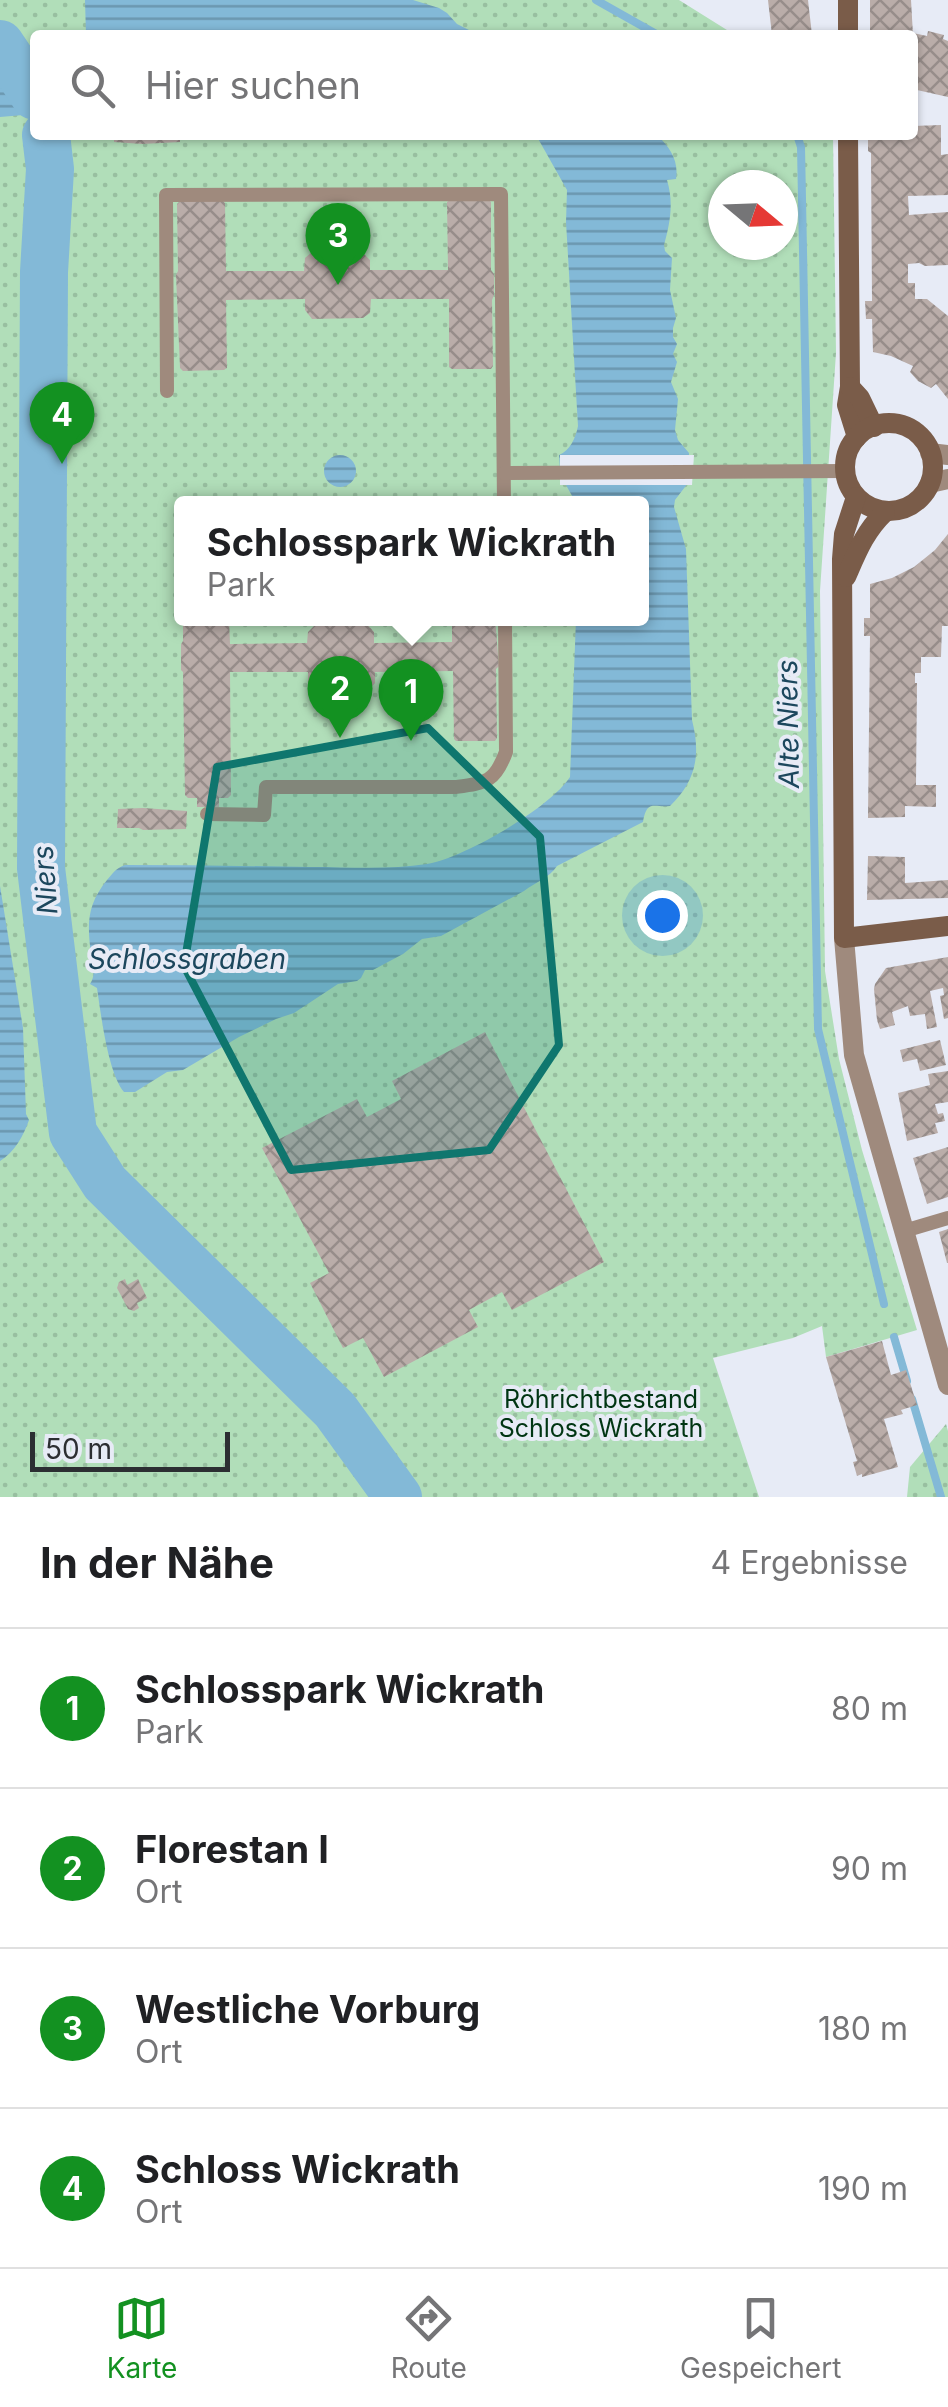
<!DOCTYPE html>
<html lang="de">
<head>
<meta charset="utf-8">
<style>
  :root { --surface:#fff; --page:#f6f6f6; --text:#202124; --muted:#757577; --line:#e0e0e0; --accent:#139121 }
  body { margin:0; font-family:Inter,sans-serif; background:var(--page); color:var(--text) }
  .compass { position:absolute; left:708px; top:170px; width:90px; height:90px; border-radius:50%; background:var(--surface); box-shadow:0 2px 8px #0004; rotate:109deg }
  .scale { position:absolute; left:30px; bottom:25px; width:200px; box-sizing:border-box; padding-left:10px; border:5px solid #2c2e32; border-top:0; font-size:28px; line-height:35px; white-space:nowrap; color:#2c2e32; -webkit-text-stroke:8px #e7ebf6; paint-order:stroke }
  .you { position:absolute; left:662px; top:915px; width:35px; height:35px; margin:-25px; border:8px solid #fff; border-radius:50%; background:#1a73e8; box-shadow:0 0 0 15px #1a73e833 }
  .badge { display:grid; place-items:center; width:65px; height:65px; border-radius:50%; background:var(--accent); color:#fff; font-size:32px; font-weight:700 }
  .pin { position:absolute; translate:-50% -82px; filter:drop-shadow(0 2px 5px #0008) }
  .pin::after { content:''; position:absolute; top:52px; width:35px; height:30px; background:inherit; clip-path:polygon(0 0,100% 0,50% 100%) }
  .popup { position:absolute; left:174px; top:496px; width:475px; height:130px; box-sizing:border-box; display:grid; place-content:center; border-radius:10px; background:var(--surface); filter:drop-shadow(0 2px 8px #0005); font-size:32px; white-space:nowrap; color:var(--muted) }
  .popup b { font-size:38px; color:var(--text) }
  .popup::after { content:''; position:absolute; left:50%; top:100%; margin-left:-20px; border:20px solid transparent; border-top-color:var(--surface) }
  .list { margin:0; padding:0; list-style:none }
  h2 { display:flex; justify-content:space-between; align-items:center; height:130px; margin:0; padding:0 40px; font-size:42px }
  h2 small { font-size:32px; font-weight:400; color:var(--muted) }
  .list li { display:grid; grid-template-columns:65px 1fr auto; gap:30px; align-items:center; box-sizing:border-box; height:160px; padding:0 40px; border-top:2px solid var(--line) }
  .list b { display:block; font-size:38px; white-space:nowrap }
  .list p { margin:0; font-size:32px; white-space:nowrap; color:var(--muted) }
  .list em { font-size:32px; font-style:normal; color:var(--muted) }
  .icon { flex:none; width:55px; height:55px; fill:none; stroke:currentColor; stroke-width:2; stroke-linecap:round; stroke-linejoin:round }
  .map { position:relative; flex:none; width:948px; height:1497px; overflow:hidden }
  .search { position:absolute; background:var(--surface); box-shadow:0 2px 8px #0004; left:30px; right:30px; top:30px; height:110px; display:flex; align-items:center; gap:25px; box-sizing:border-box; padding:0 35px; border-radius:10px; color:var(--muted); font-size:38px }
  .sheet { height:770px; background:var(--surface) }
  nav { display:flex; justify-content:space-around; align-items:center; box-sizing:border-box; height:140px; border-top:2px solid var(--line); background:var(--surface); font-size:28px; color:var(--muted) }
  nav a { display:grid; justify-items:center; gap:5px }
  nav .on { color:var(--accent) }
  .map>svg:first-child { display:block }
  .park { fill:url(#park-dots); fill-rule:evenodd }
  .water { fill:url(#water-rules) }
  .pier { fill:#e7ebf6 }
  .lines { fill:none; stroke-linecap:round; stroke-linejoin:round }
  .stream { stroke:#83b9d7; stroke-width:8 }
  .river { stroke:#83b9d7; stroke-width:48 }
  .building { fill:url(#building-cross-hatch) }
  .service { stroke:#9f8a7d; stroke-width:14 }
  .tertiary { stroke:#9f8a7d; stroke-width:20 }
  .secondary { stroke:#7a5c49; stroke-width:20 }
  .marked { fill:#0f766e; fill-opacity:0.2; stroke:#0f766e; stroke-width:8; stroke-linejoin:round }
  .labels { text-anchor:middle; stroke-width:8; stroke-linejoin:round; paint-order:stroke }
  .park-label { font-size:25px; fill:#003513; stroke:#e7ebf6 }
  .water-label { font-size:28px; font-style:italic; fill:#1c475d; stroke:#e7ebf6 }
</style>
</head>
<body>
<div class="map">
<svg width="948" height="1497" viewBox="0 0 948 1497">
  <defs>
    <pattern id="park-dots" width="8" height="8" patternUnits="userSpaceOnUse" patternTransform="scale(2.5)"><rect width="8" height="8" fill="#b1deb9"/><path d="M2 2h.1M6 6h.1" fill="none" stroke="#98bfa0" stroke-width="1.8" stroke-linecap="round"/></pattern>
    <pattern id="water-rules" width="6" height="5" patternUnits="userSpaceOnUse" patternTransform="scale(2.5)"><rect width="6" height="5" fill="#83b9d7"/><path d="M0 2.5h6" fill="none" stroke="#6b97af"/></pattern>
    <pattern id="building-cross-hatch" width="8" height="8" patternUnits="userSpaceOnUse" patternTransform="scale(2.5)"><rect width="8" height="8" fill="#baada9"/><path d="M0 0l8 8M0 8l8-8" fill="none" stroke="#978d8a"/></pattern>
  </defs>
  <rect width="100%" height="100%" fill="#e7ebf6"/>
  <!-- park -->
  <g class="park">
    <path d="M0 0H679L735 35H35V135H833L836 353 820 591 825 971 839 1059 862 1150 917 1330 826 1357 822 1326 793 1338 713 1358 759 1497H0ZM723 185H783V245H723ZM181 503H641V618H181Z"/>
    <polygon points="946,1424 948,1431 948,1497 907,1497 910,1467"/>
  </g>
  <!-- water -->
  <g class="water">
    <polygon points="85,0 413,0 439,8 447,13 457,24 479,35 86,35"/>
    <polygon points="20,83 35,86 35,114 0,117 0,84"/>
    <path d="M536 135H657C670 147 679 161 676 179L667 180C674 203 670 223 664 245L665 251 672 258 670 290 676 318 673 328V337L677 344 673 354 677 362 671 382 678 399 675 430 678 440 689 453 688 483 675 500 674 507 686 549 692 720C701 755 696 781 670 806 654 808 647 799 643 822L557 866C549 878 536 882 524 891L441 936 422 939 403 954 373 970H365L361 978 357 981 338 984 294 1013 276 1019 239 1037 183 1070 167 1072 135 1092H124C108 1073 101 1015 97 988L90 984C96 975 93 966 91 954 87 923 87 905 107 880 113 873 116 868 125 865 187 865 249 866 311 867 349 867 389 870 427 864 464 858 550 808 570 777L576 619 641 618V503H576L566 485H561L559 455C570 451 576 437 578 426L566 222 567 190Z"/>
    <circle cx="340" cy="471" r="16"/>
    <path d="M0 886 23 1028 26 1114 29 1120C24 1135 14 1153 0 1161Z"/>
  </g>
  <!-- pier -->
  <polygon class="pier" points="560,455 694,455 692,485 560,485"/>
  <g class="lines">
    <!-- stream -->
    <g class="stream">
      <polyline points="596,0 658,35"/>
      <polyline points="797,135 801,147 818,1029 884,1304"/>
      <polyline points="894,1337 907,1381"/>
      <polyline points="912,1399 941,1497"/>
    </g>
    <!-- river -->
    <g class="river">
      <polyline points="0,44 35,96"/>
      <polyline points="46,135 50,169 44,272 41,868 73,1133 105,1183 335,1410 398,1497"/>
    </g>
  </g>
  <!-- building -->
  <g class="building">
    <polygon points="768,0 808,0 812,35 772,35"/>
    <polygon points="870,0 911,0 913,35 870,35"/>
    <polygon points="928,31 944,35 943,39 948,41 948,97 917,90 917,107 913,107 913,33 927,36"/>
    <polygon points="941,125 941,155 948,154 948,195 908,196 909,215 948,212 948,265 925,266 919,263 908,264 908,283 915,283 915,299 927,299 948,316 948,399 936,384 931,388 918,381 910,372 913,366 891,356 873,352 872,319 866,319 865,301 872,301 871,153 868,151 868,135 913,135 913,126"/>
    <polygon points="114,135 180,135 180,142 142,144 114,142"/>
    <polygon points="488,199 491,202 491,270 494,274 494,295 492,300 493,366 491,369 452,369 449,367 449,299 371,299 370,313 363,318 312,319 305,310 305,299 226,300 227,368 224,370 183,371 180,368 176,275 178,271 177,204 180,201 223,201 225,203 226,271 304,271 305,258 312,252 362,252 370,260 370,270 448,270 447,202 450,200"/>
    <polygon points="948,534 948,626 942,626 941,657 921,657 921,673 915,673 915,683 917,683 916,785 936,785 936,807 905,806 905,817 868,818 870,636 864,636 864,618 870,618 870,584 892,578 914,567 935,550"/>
    <polygon points="183,618 229,618 230,644 307,643 308,632 316,624 366,623 374,632 374,643 452,642 452,618 495,618 499,666 496,669 497,738 495,741 456,741 454,739 453,671 375,672 375,683 367,691 317,692 308,683 308,672 230,672 231,795 228,798 219,798 219,807 197,807 197,798 188,798 185,795 183,672 181,670 181,644 183,641"/>
    <polygon points="143,808 187,811 186,829 143,830 139,828 117,828 118,809"/>
    <polygon points="868,856 905,857 905,883 948,880 948,898 867,900"/>
    <polygon points="948,957 948,1018 944,1019 940,996 944,995 943,988 930,991 937,1027 927,1029 925,1014 910,1016 908,1006 892,1012 895,1025 880,1029 877,1020 874,989 875,984 886,968"/>
    <polygon points="485,1032 604,1262 512,1310 502,1292 469,1310 478,1327 384,1377 363,1338 343,1348 310,1283 329,1273 262,1148 357,1099 367,1117 401,1099 392,1081"/>
    <polygon points="940,1040 946,1065 920,1071 917,1059 903,1062 900,1050"/>
    <polygon points="948,1071 948,1102 935,1104 938,1114 943,1113 945,1121 935,1123 938,1133 907,1141 898,1093 930,1085 928,1074"/>
    <polygon points="948,1147 948,1197 927,1204 913,1158"/>
    <polygon points="948,1229 948,1263 947,1263 939,1232"/>
    <polygon points="125,1279 127,1285 138,1279 147,1298 137,1303 139,1308 134,1311 128,1309 117,1288 119,1282"/>
    <polygon points="882,1341 891,1375 906,1370 917,1405 901,1410 903,1414 884,1419 898,1467 862,1477 862,1474 857,1476 853,1462 857,1461 826,1357"/>
  </g>
  <g class="lines">
    <!-- service -->
    <g class="service">
      <polyline points="167,391 166,195 501,194 504,503"/>
      <polyline points="504,473 845,471"/>
      <path d="M207 814 264 815 266 787H456C486 783 495 782 506 752L505 618"/>
      <polyline points="904,1231 948,1218"/>
    </g>
    <!-- tertiary -->
    <g class="tertiary">
      <polyline points="930,453 948,455"/>
      <polyline points="930,483 948,479"/>
      <polyline points="844,938 854,1055 948,1385"/>
    </g>
    <!-- secondary -->
    <g class="secondary">
      <polyline points="848,0 848,35"/>
      <polyline points="848,135 850,387 847,405 857,437"/>
      <polyline points="850,387 860,398 874,427"/>
      <circle cx="889" cy="467" r="44"/>
      <polyline points="856,497 844,534 842,559 844,938 948,926"/>
      <path d="M846 577C857 552 865 531 885 512"/>
    </g>
  </g>
  <!-- marked area -->
  <path class="marked" d="M428 728 540 837 559 1045 489 1150 291 1170 184 966 217 767Z"/>
  <g class="labels">
    <!-- park labels -->
    <g class="park-label">
      <text x="601" y="1408">Röhrichtbestand<tspan x="601" dy="29">Schloss Wickrath</tspan></text>
    </g>
    <!-- water labels -->
    <g class="water-label">
      <text transform="translate(788 724) rotate(-91)" y="10">Alte Niers</text>
      <text transform="translate(45 880) rotate(-94)" y="10">Niers</text>
      <text x="187" y="969">Schlossgraben</text>
    </g>
  </g>
</svg>
<svg class="compass" viewBox="-18 -18 36 36"><path d="M0-13l5 13h-10z" fill="#e53935"/><path d="M0 13l5-13h-10z" fill="#757577"/></svg>
<div class="scale">50 m</div>
<div class="you"></div>
<div class="pin badge" style="left:411px;top:741px">1</div>
<div class="popup"><b>Schlosspark Wickrath</b>Park</div>
<div class="pin badge" style="left:340px;top:738px">2</div>
<div class="pin badge" style="left:338px;top:285px">3</div>
<div class="pin badge" style="left:62px;top:464px">4</div>
<div class="search"><svg class="icon" aria-label="search" viewBox="0 0 24 24"><circle cx="10" cy="10" r="6"/><path d="M15 15l6 6"/></svg>Hier suchen</div>
</div>
<section class="sheet">
<h2>In der Nähe<small>4 Ergebnisse</small></h2>
<ul class="list">
<li><span class="badge">1</span><div><b>Schlosspark Wickrath</b><p>Park</p></div><em>80 m</em></li>
<li><span class="badge">2</span><div><b>Florestan I</b><p>Ort</p></div><em>90 m</em></li>
<li><span class="badge">3</span><div><b>Westliche Vorburg</b><p>Ort</p></div><em>180 m</em></li>
<li><span class="badge">4</span><div><b>Schloss Wickrath</b><p>Ort</p></div><em>190 m</em></li>
</ul>
</section>
<nav>
<a class="on"><svg class="icon" aria-label="map" viewBox="0 0 24 24"><path d="M3 6l6-2 6 2 6-2v14l-6 2-6-2-6 2zM9 4v14M15 6v14"/></svg>Karte</a>
<a><svg class="icon" aria-label="directions" viewBox="0 0 24 24"><path d="M12 3l9 9-9 9-9-9zM9 14v-3h6M13 9l2 2-2 2"/></svg>Route</a>
<a><svg class="icon" aria-label="saved" viewBox="0 0 24 24"><path d="M7 4h10v16l-5-4-5 4z"/></svg>Gespeichert</a>
</nav>
</body>
</html>
